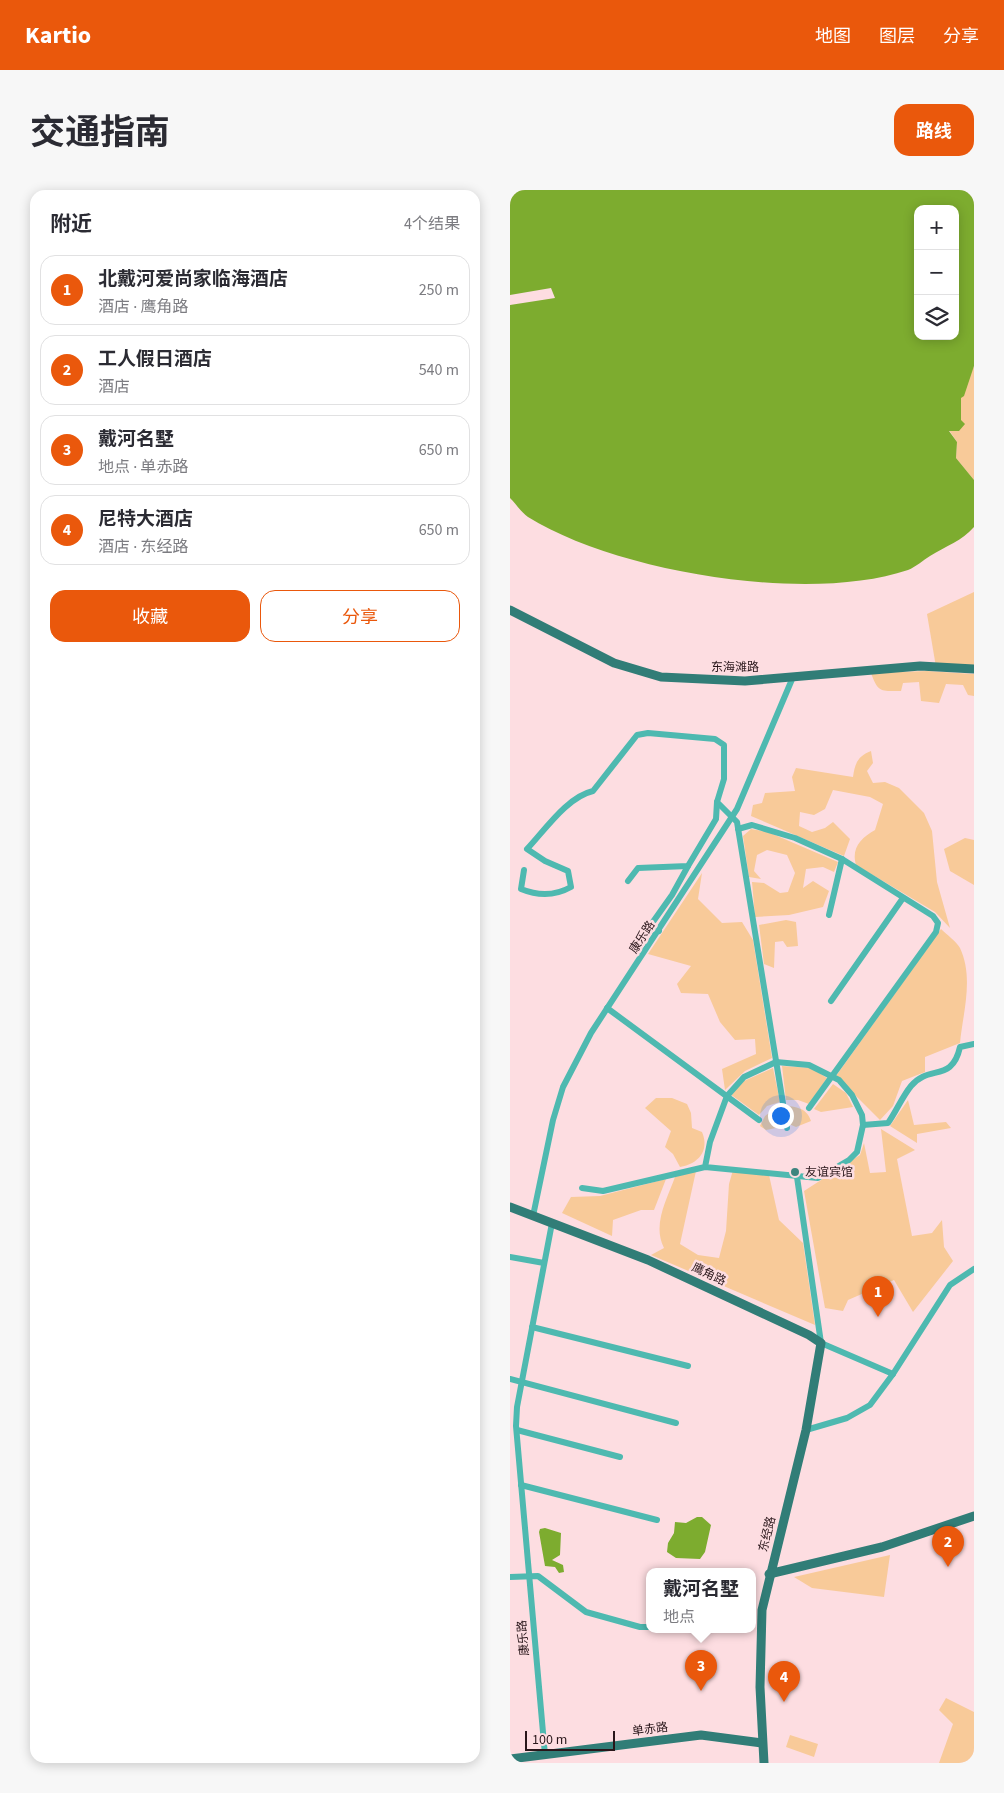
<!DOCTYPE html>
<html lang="zh">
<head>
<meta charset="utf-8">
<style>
  :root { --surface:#fff; --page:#f7f7f7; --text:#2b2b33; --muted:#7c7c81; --line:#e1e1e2; --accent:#ea580c }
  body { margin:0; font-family:"Source Sans 3","Noto Sans SC",sans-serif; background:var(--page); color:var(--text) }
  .controls { position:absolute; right:15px; top:15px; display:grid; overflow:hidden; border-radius:10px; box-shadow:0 2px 12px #0003 }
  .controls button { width:45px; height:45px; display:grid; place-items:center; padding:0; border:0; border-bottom:1px solid var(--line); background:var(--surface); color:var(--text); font:25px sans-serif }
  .scale { position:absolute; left:15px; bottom:12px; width:90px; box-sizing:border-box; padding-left:5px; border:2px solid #29161a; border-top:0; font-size:14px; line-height:18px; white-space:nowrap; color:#29161a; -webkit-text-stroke:4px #fddde1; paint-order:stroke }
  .you { position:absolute; left:270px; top:925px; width:18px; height:18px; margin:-12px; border:4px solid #fff; border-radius:50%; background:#1a73e8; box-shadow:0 0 0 8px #1a73e833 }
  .badge { display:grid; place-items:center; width:32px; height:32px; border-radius:50%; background:var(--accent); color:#fff; font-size:16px; font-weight:700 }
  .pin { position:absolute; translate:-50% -41px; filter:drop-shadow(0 1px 2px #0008) }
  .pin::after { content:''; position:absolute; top:26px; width:18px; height:15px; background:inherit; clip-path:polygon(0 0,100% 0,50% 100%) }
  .popup { position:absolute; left:136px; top:1378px; width:110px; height:65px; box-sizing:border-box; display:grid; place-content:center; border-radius:10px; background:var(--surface); filter:drop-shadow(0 1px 4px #0005); font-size:16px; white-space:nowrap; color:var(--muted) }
  .popup b { font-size:19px; color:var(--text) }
  .popup::after { content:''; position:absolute; left:50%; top:100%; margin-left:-10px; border:10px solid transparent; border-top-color:var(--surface) }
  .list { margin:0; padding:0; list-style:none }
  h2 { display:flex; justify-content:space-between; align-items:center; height:65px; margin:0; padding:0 20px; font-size:21px }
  h2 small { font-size:16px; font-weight:400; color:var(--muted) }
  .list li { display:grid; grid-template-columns:32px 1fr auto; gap:15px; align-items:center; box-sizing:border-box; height:70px; margin:0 10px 10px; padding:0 10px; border:1px solid var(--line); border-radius:15px }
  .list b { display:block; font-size:19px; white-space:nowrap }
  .list p { margin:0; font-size:16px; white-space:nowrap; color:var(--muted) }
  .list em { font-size:16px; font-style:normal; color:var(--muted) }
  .actions { display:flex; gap:10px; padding:15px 20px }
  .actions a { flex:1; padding:11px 0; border:1px solid var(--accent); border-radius:15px; text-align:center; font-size:18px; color:var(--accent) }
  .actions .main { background:var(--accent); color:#fff }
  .icon { flex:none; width:28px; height:28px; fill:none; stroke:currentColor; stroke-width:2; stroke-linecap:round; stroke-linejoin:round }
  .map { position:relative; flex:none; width:464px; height:1573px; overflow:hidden; border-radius:15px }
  header { display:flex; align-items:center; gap:30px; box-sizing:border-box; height:70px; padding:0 25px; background:var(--accent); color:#fff }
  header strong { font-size:24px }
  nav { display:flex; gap:28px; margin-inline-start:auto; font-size:18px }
  .intro { display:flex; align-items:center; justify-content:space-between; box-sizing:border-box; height:120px; padding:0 30px }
  h1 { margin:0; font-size:35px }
  .button { padding:12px 22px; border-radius:15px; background:var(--accent); color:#fff; font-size:18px; font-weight:700 }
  main { display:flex; gap:30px; padding:0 30px }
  aside { flex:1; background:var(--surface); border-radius:15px; box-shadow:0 2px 12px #0003 }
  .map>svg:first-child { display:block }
  .green { fill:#f8ca99 }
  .water { fill:#7dac2f; fill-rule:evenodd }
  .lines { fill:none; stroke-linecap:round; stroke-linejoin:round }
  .minor { stroke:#4eb9b0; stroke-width:6 }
  .major { stroke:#317d77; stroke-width:9 }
  .poi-dot { fill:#3d847e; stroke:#fddde1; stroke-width:2 }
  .labels { text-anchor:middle; stroke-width:5; stroke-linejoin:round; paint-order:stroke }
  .street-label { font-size:12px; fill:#29161a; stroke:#fddde1 }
  .poi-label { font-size:12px; fill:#29161a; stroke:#fddde1; text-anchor:start }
</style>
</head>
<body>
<header>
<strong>Kartio</strong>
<nav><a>地图</a><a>图层</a><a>分享</a></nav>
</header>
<div class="intro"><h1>交通指南</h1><a class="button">路线</a></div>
<main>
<aside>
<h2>附近<small>4个结果</small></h2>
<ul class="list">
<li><span class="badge">1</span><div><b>北戴河爱尚家临海酒店</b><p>酒店 · 鹰角路</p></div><em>250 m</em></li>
<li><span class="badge">2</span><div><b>工人假日酒店</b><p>酒店</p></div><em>540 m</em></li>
<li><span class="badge">3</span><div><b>戴河名墅</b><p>地点 · 单赤路</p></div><em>650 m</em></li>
<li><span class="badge">4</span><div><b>尼特大酒店</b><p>酒店 · 东经路</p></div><em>650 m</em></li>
</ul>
<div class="actions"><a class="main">收藏</a><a>分享</a></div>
</aside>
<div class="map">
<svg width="464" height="1573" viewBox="0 0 464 1573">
  <rect width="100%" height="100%" fill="#fddde1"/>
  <!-- green -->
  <g class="green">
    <polygon points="464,176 464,290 446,268 447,252 439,240 449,241 451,207"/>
    <polygon points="464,402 464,480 426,477 417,424"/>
    <path d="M417 481 464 484V506L458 505 453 495 436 494 429 513 411 511 409 492 393 493 391 501C371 501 368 503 361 483Z"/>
    <path d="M361 561 363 573 357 581 363 593 375 592 389 598 414 623 422 641 427 692 440 738 425 722 346 675C341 658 351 648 365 640L373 614 360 607 323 600 315 619 304 625 290 622 289 636 302 642 315 638 323 632 340 649 334 666 241 626 243 615 252 613 255 603 285 601 282 587 286 578 343 587C345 573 348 566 361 561Z"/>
    <polygon points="241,639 258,642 328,672 324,682 313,677 296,679 293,698 303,691 319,701 313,717 279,725 245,727 242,692 254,693 270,703 278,702 285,683 277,665 257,660 247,665 244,681 251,689 239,687 233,646"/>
    <polygon points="455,648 464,650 464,695 440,681 434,659"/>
    <polygon points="192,683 188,709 212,733 232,732 243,750 262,868 235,881 215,900 212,879 246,864 245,849 225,850 210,832 198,804 171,803 167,794 181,776 138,764"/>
    <polygon points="276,730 286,732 288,756 277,757 273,751 265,752 264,778 254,774 249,735"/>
    <path d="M431 739C437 745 446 751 450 758 464 788 453 822 450 853L415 867V882L392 891 383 916 370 930 326 886Z"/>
    <polygon points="272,876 301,878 317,888 299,914 288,910 276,910"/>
    <polygon points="263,878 270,912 257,916 249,925 220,904 234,891"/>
    <polygon points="323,894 336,903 343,917 311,922 304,919"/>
    <path d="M146 908H162L177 914 181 923 182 938 192 942C200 961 188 974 170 977L163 964 155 957 161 941 135 918Z"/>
    <polygon points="398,910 404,935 436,932 441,938 407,944 407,953 380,936"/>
    <path d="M270 915C284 917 296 916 301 931L286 937 274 932 266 938 256 940 250 936 255 926Z"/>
    <polygon points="371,939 405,960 387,969 402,1046 422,1043 432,1030 434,1057 443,1071 403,1122 384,1090 338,1110 333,1121 315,1118 294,1001 350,965 354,953 360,983 376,982"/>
    <path d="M223 980 259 985 269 1030 293 1053 305 1135 141 1065 154 1058C142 1035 157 1009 165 987L186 981 170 1054 188 1065 209 1068 216 1041 219 994Z"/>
    <polygon points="156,989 144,1020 131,1020 103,1030 102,1046 52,1023 61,1007 90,1006"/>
    <polygon points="380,1365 374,1407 302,1398 284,1387"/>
    <polygon points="436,1508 464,1522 464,1573 429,1573 443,1534 429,1520"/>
    <polygon points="280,1545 308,1554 304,1567 276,1557"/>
  </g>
  <!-- water -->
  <g class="water">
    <path d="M0 0H464V176L454 206 451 208V230L455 234 449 241H439L447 252 446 268 464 290V337C452 351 436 356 420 366 413 370 406 377 398 380 298 414 106 382 18 327 11 322 6 314 0 308V115L45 108 41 98 0 105ZM408 19H445V146H408Z"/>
    <polygon points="187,1327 192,1327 201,1335 195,1362 190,1369 166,1368 157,1362 158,1353 164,1343 165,1332 176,1333"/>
    <polygon points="35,1338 51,1343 50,1365 42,1370 53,1375 54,1382 49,1383 45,1377 35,1376 29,1342 30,1339"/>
  </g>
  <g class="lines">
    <!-- minor -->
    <g class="minor">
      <polyline points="228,639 242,635 285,648 332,669 423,726 428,733 426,742 299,918"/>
      <path d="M14 680 11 699C28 706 45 706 61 697L58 681 35 671 17 659C35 640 57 607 83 601L127 545 138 543 205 549 214 555V589L207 612 227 632 277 938"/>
      <polyline points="118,691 128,678 178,676 206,629 207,612"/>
      <polyline points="319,725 332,669"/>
      <polyline points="149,741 140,736 162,705 178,676"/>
      <polyline points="321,811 393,708"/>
      <polyline points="97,818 249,930"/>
      <path d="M353 935 378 933C386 922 392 907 401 896 419 874 442 893 450 857L464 854"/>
      <polyline points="287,987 311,1153 383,1184"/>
      <polyline points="72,998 93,1001 195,977 308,988 339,970 347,962 353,935 352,925 342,905 329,890 299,875 266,872 234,887 217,906 200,952 195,977"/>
      <polyline points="23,1026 43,930 53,897 81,843 227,619 283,487"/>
      <polyline points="0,1067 34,1073"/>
      <polyline points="22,1137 178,1176"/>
      <polyline points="0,1189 166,1233"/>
      <polyline points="7,1240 110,1267"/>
      <polyline points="296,1240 337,1228 360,1215 383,1184 440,1095 464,1079"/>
      <polyline points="11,1295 147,1330"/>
      <polyline points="0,1387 28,1386 76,1422 130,1437 140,1437"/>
      <polyline points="35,1565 6,1236 7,1217 42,1033"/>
    </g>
    <!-- major -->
    <g class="major">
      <polyline points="0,420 104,473 151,487 235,491 410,476 464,479"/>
      <polyline points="0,1017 138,1070 299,1145 311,1153 296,1240 252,1420 250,1497 254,1573"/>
      <polyline points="259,1384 372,1357 464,1326"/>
      <polyline points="0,1569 191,1545 252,1553"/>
    </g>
  </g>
  <!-- markers -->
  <circle class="poi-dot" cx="285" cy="982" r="5"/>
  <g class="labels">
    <!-- street labels -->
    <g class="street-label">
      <text x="225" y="481">东海滩路</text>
      <text transform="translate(132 747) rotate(-57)" y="4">康乐路</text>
      <text transform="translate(199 1084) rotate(25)" y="4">鹰角路</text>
      <text transform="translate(257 1344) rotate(-76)" y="4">东经路</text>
      <text transform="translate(13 1448) rotate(-95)" y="4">康乐路</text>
      <text transform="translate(140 1539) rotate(-7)" y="4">单赤路</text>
    </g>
    <!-- poi labels -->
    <g class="poi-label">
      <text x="295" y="986">友谊宾馆</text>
    </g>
  </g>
</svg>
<div class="controls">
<button>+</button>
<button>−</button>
<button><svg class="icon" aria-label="layers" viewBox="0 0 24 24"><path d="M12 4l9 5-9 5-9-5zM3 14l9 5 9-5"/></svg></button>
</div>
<div class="scale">100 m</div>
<div class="you"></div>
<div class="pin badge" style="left:368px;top:1127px">1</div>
<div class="pin badge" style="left:438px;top:1377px">2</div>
<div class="pin badge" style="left:191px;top:1501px">3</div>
<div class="popup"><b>戴河名墅</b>地点</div>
<div class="pin badge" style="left:274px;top:1512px">4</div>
</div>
</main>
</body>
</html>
